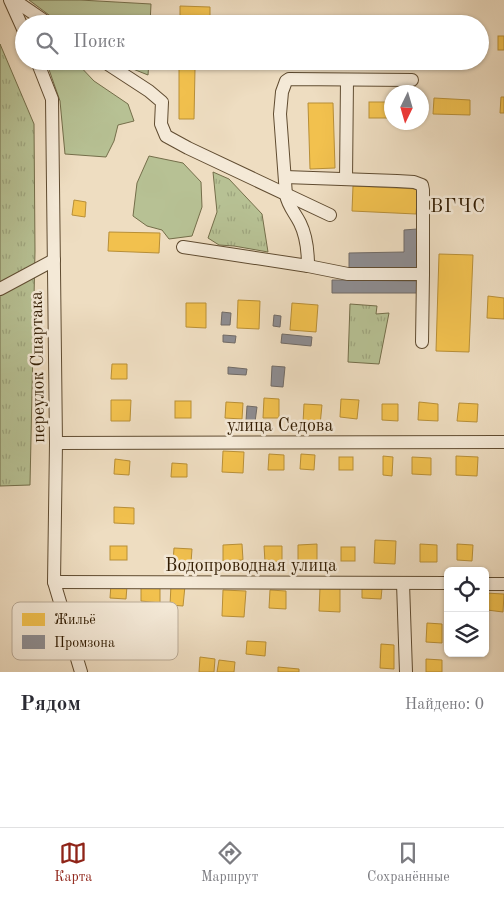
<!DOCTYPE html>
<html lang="ru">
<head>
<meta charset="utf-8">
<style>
  :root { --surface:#fff; --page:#f7f7f7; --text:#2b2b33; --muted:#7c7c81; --line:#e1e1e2; --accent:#8f2418 }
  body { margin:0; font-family:"Old Standard TT",serif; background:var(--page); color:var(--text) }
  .controls { position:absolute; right:15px; bottom:15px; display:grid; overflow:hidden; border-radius:8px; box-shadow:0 1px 4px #0004 }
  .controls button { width:45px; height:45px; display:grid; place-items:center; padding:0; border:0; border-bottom:1px solid var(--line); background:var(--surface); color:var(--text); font:25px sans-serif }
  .compass { position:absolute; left:384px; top:85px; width:45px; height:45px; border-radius:50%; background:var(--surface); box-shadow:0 1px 4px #0004; rotate:185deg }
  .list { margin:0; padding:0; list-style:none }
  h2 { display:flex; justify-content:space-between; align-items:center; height:65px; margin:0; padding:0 20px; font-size:21px }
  h2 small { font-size:16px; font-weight:400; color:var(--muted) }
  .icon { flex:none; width:28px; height:28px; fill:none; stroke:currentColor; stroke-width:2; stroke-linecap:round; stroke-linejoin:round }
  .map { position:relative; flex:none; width:504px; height:672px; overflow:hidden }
  .search { position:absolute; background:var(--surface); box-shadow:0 1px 4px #0004; left:15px; right:15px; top:15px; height:55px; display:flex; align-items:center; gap:12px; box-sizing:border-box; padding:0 18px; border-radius:28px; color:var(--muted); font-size:19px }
  .sheet { height:155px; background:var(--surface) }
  nav { display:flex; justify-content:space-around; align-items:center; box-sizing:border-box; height:70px; border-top:1px solid var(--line); background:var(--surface); font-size:14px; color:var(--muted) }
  nav a { display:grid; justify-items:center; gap:2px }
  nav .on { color:var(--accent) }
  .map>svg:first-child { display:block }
  .grass { fill:url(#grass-tufts); stroke:#746e4a }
  .park { fill:#b7c194; stroke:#746e4a }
  .homes { fill:#f2c14e; stroke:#b88f37 }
  .industry { fill:#8d8d92; stroke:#716b66 }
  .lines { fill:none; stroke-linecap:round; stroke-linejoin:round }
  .minor-casing { stroke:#604c31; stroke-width:14 }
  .minor { stroke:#f4e9d7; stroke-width:12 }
  .labels { text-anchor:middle; stroke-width:5; stroke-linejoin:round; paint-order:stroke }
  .street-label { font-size:18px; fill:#311b01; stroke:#f4e9d7 }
  .neighbourhood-label { font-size:19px; letter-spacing:1px; fill:#311b01; stroke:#f4e9d7 }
  .key { fill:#f4e9d7; stroke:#baab97; stroke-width:1 }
  .key-label { font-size:14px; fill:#311b01 }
</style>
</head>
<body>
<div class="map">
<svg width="504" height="672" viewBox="0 0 504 672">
  <defs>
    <pattern id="grass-tufts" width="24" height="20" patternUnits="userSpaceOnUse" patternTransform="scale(1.25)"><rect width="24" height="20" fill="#b7c194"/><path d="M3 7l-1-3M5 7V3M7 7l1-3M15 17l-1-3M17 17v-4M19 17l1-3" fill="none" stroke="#9ea57e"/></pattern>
  </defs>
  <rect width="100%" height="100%" fill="#eeddc1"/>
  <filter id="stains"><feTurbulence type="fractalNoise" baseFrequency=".004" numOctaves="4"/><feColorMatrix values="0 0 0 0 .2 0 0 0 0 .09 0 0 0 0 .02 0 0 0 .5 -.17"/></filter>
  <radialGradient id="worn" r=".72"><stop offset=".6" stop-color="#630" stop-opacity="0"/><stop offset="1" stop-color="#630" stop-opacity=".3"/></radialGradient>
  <!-- grass -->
  <g class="grass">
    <polygon points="0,44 34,124 35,251 30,485 0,486"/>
    <polygon points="213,172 229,179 262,214 268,252 234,246 219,245 208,238 217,212"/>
    <polygon points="350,304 377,306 376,314 389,313 379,364 348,362"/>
  </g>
  <!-- park -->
  <g class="park">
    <polygon points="29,0 80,0 151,4 150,24 61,24"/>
    <polygon points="46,61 75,61 94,81 128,104 134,121 118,125 114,141 106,157 65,154 60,101"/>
    <polygon points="113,61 149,61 148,75"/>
    <polygon points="149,156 183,163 201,182 202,207 192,236 169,239 162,230 147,226 133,216 137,183"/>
  </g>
  <!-- homes -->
  <g class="homes">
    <polygon points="180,6 210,7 210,24 180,24"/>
    <rect x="498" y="36" width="6" height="14"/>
    <polygon points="179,61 239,61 239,69 195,69 194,119 179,119"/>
    <polygon points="501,97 504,97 504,113 500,113"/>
    <polygon points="434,98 470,100 470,115 433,114"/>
    <rect x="369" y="102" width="23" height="16"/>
    <polygon points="308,103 333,103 335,168 310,169"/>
    <polygon points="353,186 418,189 416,214 352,211"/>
    <polygon points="74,200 86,202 85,217 72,215"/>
    <polygon points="109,232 160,233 159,253 108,251"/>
    <polygon points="439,254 473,255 469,352 436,351"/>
    <polygon points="488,296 504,298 504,319 487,318"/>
    <polygon points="238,300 260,301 259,329 237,328"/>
    <polygon points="186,303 206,303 206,328 186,327"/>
    <polygon points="292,303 318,305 316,332 290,330"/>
    <polygon points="112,364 127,364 127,379 111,379"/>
    <polygon points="264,398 279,399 279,418 263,418"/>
    <polygon points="341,399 359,400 357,419 340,417"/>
    <polygon points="111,400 131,400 130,421 111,421"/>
    <rect x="175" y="401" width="16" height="17"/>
    <polygon points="226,402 243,403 242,419 225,418"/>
    <polygon points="419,402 438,404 438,421 418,420"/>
    <polygon points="459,403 478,404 477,422 457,421"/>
    <polygon points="304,404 322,405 320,425 303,423"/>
    <polygon points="382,404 398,404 398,421 382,420"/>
    <polygon points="223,451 244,452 243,473 222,472"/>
    <polygon points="269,454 284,455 284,470 268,470"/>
    <polygon points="301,454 315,455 314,470 300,469"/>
    <polygon points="383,456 393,457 392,476 383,475"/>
    <polygon points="456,456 478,457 477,476 456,475"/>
    <rect x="339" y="457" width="14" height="13"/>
    <polygon points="412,457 431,458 431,475 412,474"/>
    <polygon points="115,459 130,461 129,475 114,474"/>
    <polygon points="172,463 187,464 187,477 171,477"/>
    <polygon points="114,507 134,508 134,524 114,523"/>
    <polygon points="375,540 396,541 395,564 374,563"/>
    <polygon points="242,544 243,560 223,561 223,545"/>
    <polygon points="317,544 317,561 298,562 298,545"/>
    <polygon points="420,544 437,545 437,562 420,562"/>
    <polygon points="457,544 473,545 472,561 457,560"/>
    <rect x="110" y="546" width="17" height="14"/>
    <polygon points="264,546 282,546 282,562 265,562"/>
    <rect x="341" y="547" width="14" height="14"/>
    <polygon points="174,548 192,549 191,563 173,562"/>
    <polygon points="111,584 127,586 126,599 110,598"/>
    <polygon points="171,585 185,586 183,606 170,605"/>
    <polygon points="141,587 160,588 160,603 141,601"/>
    <polygon points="362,587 382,588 381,599 362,598"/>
    <polygon points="320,588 340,588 340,612 319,611"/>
    <polygon points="223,590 246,591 244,617 222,616"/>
    <polygon points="270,590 286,591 286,609 269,608"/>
    <polygon points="485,593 504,594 503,612 487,610 487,601 485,600"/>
    <polygon points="427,623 442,624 442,643 426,642"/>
    <polygon points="247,641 266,642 265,656 246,654"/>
    <polygon points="381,644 394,645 394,669 380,668"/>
    <polygon points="200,657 215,659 214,672 199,672"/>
    <polygon points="426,659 442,660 442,672 426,672"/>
    <polygon points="219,660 235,662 234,672 217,672"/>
    <polygon points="278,667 299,669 299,672 278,672"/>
  </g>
  <!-- industry -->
  <g class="industry">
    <polygon points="417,229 417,268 349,269 349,253 404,252 404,230"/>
    <polygon points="332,280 420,281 420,293 332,293"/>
    <polygon points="222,312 231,313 230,325 221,325"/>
    <polygon points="274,315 281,316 280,327 273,326"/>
    <polygon points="282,334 312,337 311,346 281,343"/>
    <polygon points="223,335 236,336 235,343 223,342"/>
    <polygon points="272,366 285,367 283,387 271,386"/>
    <polygon points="228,367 247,369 246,375 228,374"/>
    <polygon points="247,406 257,407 255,422 246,421"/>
  </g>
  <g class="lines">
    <defs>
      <g id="minor">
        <polyline points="10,0 24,31"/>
        <polyline points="14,0 49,24"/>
        <polyline points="37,61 52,99 56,443 54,582 81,672"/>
        <polyline points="103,61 149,91 162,102 161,124 166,136 188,148 330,215"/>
        <polyline points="285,177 397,181 414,182 422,185 423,190 423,274"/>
        <polyline points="346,179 347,80"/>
        <path d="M183 247 308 266C308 252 306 235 300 223 295 213 288 206 286 195L280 114 282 92 286 81 289 79 412 80"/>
        <polyline points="308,266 348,274 423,274 422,342"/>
        <polyline points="0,289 54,260"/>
        <polyline points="56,443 504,442"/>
        <polyline points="54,582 448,583"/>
        <polyline points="403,583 406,672"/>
        <polyline points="485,584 504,584"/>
      </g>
    </defs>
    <!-- minor casing -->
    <use href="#minor" class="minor-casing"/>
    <!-- minor -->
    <use href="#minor" class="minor"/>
  </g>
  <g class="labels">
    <!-- street labels -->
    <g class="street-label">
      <text transform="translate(37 367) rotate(-91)" y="6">переулок Спартака</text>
      <text x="280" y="431">улица Седова</text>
      <text x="251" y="571">Водопроводная улица</text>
    </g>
    <!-- neighbourhood labels -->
    <g class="neighbourhood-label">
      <text x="458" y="212">ВГЧС</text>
    </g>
  </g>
  <!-- legend -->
  <rect x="12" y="602" width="166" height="58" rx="8" class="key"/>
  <rect x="22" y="613" width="23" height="13" fill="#f2c14e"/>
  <rect x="22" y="635" width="23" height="14" fill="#8d8d92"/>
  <g class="key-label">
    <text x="54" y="624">Жильё</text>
    <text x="54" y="647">Промзона</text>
  </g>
  <rect width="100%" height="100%" filter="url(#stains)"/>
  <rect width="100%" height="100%" fill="url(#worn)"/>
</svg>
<div class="controls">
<button><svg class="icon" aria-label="locate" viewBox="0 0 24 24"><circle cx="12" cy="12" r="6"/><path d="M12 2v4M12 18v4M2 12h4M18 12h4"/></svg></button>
<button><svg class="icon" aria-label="layers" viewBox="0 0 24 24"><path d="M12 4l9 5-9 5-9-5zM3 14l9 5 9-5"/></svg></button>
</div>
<svg class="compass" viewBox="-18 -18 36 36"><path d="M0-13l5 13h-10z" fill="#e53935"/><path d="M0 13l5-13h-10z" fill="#7c7c81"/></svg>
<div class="search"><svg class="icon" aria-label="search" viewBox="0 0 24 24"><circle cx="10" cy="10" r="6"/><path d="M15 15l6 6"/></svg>Поиск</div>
</div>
<section class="sheet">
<h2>Рядом<small>Найдено: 0</small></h2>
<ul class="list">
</ul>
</section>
<nav>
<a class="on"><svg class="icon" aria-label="map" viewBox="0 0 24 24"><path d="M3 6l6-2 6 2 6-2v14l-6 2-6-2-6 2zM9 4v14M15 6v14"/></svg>Карта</a>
<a><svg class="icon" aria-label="directions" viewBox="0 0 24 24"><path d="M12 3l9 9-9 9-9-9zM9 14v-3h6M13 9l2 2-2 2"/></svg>Маршрут</a>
<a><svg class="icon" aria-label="saved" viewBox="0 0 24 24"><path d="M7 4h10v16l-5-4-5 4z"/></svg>Сохранённые</a>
</nav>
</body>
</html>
